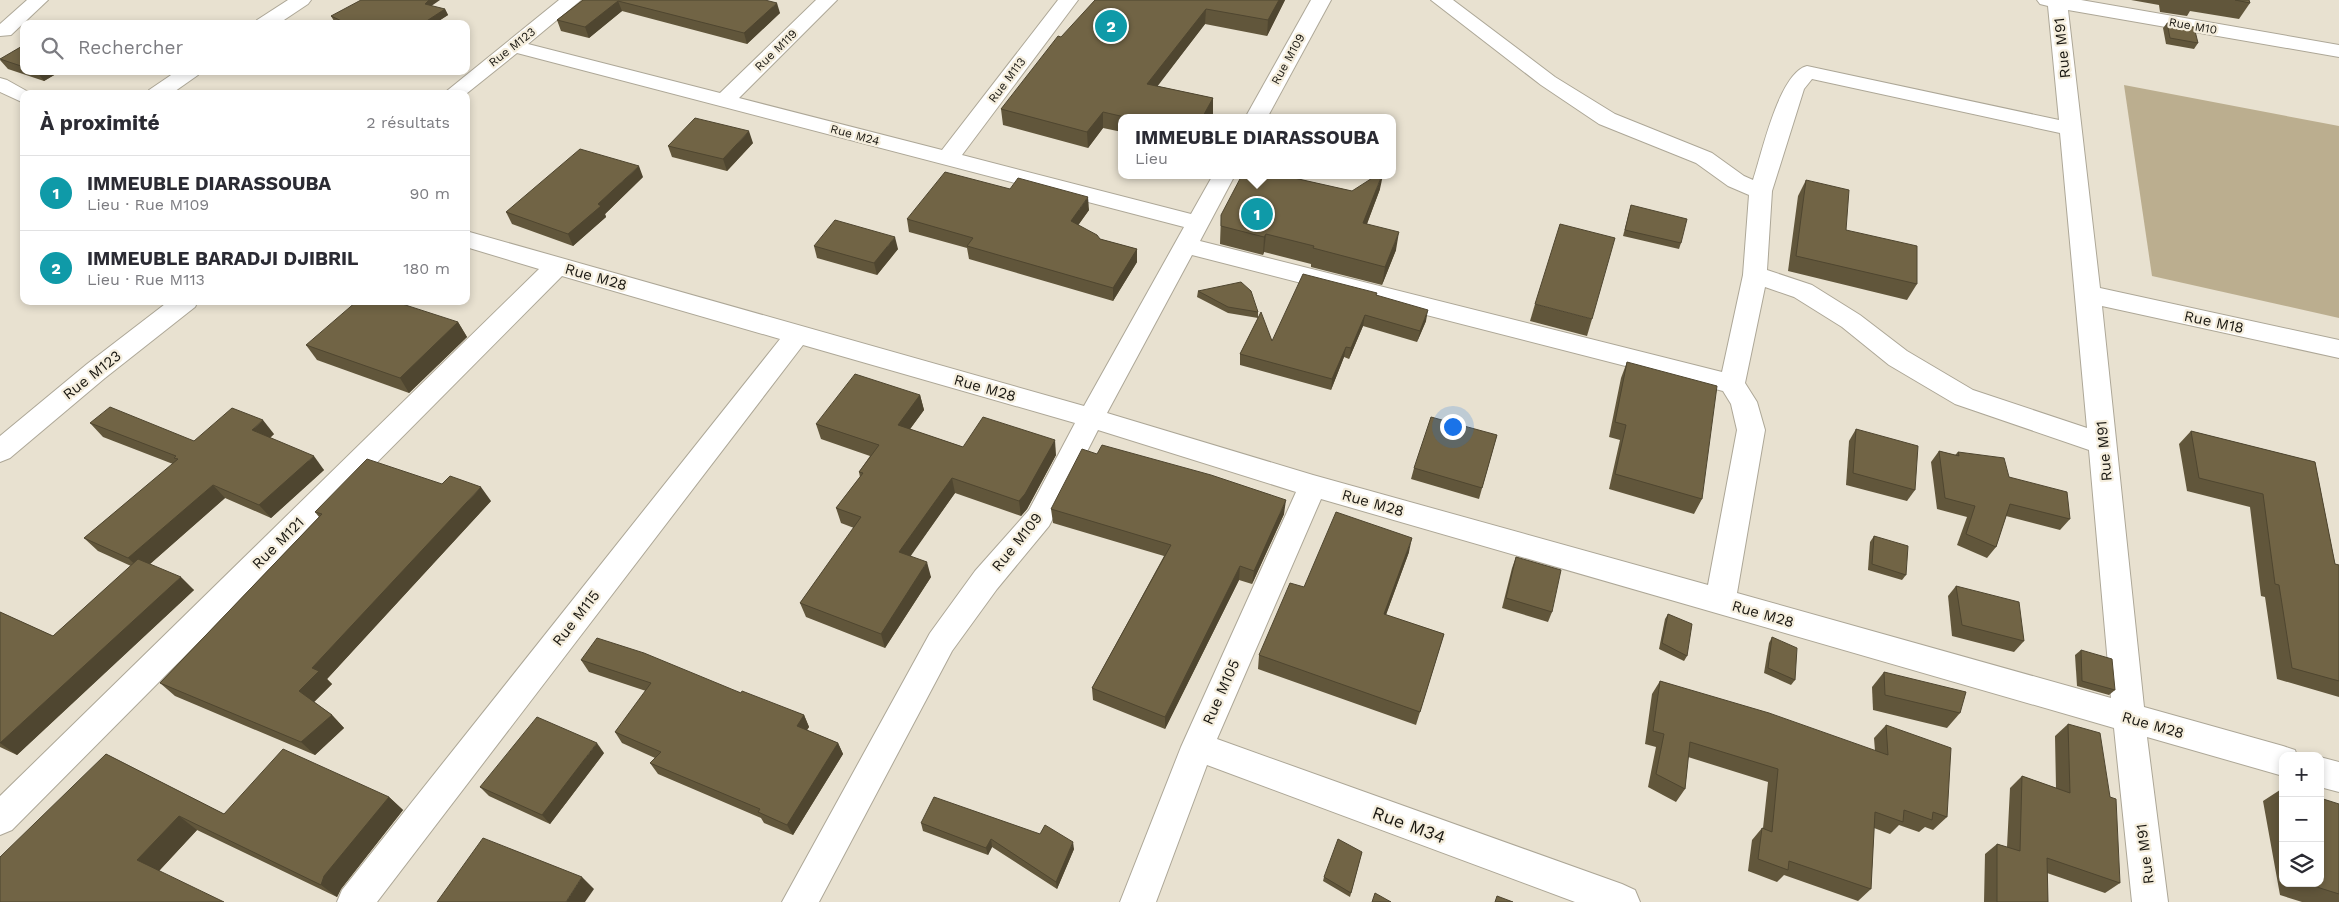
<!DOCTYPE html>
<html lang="fr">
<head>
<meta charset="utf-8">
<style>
  :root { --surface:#fff; --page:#f7f7f7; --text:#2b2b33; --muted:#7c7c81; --line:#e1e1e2; --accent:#1e76a5 }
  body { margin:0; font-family:"Work Sans",sans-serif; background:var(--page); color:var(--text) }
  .controls { position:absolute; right:15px; bottom:15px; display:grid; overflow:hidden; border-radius:10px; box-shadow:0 2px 8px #0003 }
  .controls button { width:45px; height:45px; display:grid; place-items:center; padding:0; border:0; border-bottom:1px solid var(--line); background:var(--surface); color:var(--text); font:25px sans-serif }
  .you { position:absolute; left:1452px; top:426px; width:18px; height:18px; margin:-12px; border:4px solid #fff; border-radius:50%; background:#1a73e8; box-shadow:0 0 0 8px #1a73e833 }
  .badge { display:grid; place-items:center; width:32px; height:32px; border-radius:50%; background:var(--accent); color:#fff; font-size:16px; font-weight:700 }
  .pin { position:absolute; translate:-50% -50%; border:2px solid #fff; box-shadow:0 1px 5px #0006 }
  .popup { position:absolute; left:1118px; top:114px; width:278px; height:65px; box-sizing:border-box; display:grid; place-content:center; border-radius:10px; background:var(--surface); filter:drop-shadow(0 1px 4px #0005); font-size:16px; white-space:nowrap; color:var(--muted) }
  .popup b { font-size:19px; color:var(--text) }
  .popup::after { content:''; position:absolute; left:50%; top:100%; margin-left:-10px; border:10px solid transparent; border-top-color:var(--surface) }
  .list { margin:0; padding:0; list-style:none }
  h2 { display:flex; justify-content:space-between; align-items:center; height:65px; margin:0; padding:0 20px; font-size:21px }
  h2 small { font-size:16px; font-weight:400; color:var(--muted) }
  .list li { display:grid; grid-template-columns:32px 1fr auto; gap:15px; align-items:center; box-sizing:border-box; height:75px; padding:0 20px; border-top:1px solid var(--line) }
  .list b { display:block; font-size:19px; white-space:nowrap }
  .list p { margin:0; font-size:16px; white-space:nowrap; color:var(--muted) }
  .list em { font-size:16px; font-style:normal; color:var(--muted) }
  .icon { flex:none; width:28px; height:28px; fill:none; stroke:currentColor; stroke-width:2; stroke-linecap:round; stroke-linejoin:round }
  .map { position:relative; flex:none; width:2339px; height:902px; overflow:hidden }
  .search { position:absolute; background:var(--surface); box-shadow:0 2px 8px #0003; left:20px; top:20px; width:450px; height:55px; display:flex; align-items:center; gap:12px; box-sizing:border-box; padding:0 18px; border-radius:10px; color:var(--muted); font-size:19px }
  .panel { position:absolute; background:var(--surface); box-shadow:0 2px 8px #0003; left:20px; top:90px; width:450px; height:215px; border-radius:10px }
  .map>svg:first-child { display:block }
  .green { fill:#bbae8f }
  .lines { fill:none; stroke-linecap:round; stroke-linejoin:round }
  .minor-casing { stroke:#ada797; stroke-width:2 }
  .minor { fill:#fff; fill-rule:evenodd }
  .wall { fill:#61563b }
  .shaded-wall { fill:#4f4630 }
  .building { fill:#716445; stroke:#4f4630 }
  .labels { text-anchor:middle; stroke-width:4.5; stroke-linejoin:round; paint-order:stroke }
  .far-street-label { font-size:12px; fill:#191711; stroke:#f5eedd }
  .street-label { font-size:15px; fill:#191711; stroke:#f5eedd }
  .near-street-label { font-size:18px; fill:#191711; stroke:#f5eedd }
</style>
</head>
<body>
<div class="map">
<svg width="2339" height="902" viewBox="0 0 2339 902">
  <rect width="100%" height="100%" fill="#e8e1d0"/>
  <!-- green -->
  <polygon class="green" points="2124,85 2339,126 2339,318 2152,276"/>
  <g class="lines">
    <defs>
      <g id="minor">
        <polygon points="27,0 48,0 11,35 0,36 0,24"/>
        <polygon points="288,0 311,0 308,4 278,24 254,24 257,20"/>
        <path d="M559 0H581L528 44 720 93 816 0H837L739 98 942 150 1058 0H1078L962 155 1191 214 1213 175H1235L1200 241 1722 372 1743 275 1749 195 1728 186 1696 163 1599 124 1541 85 1431 0H1453L1555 77 1615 114 1712 153 1744 176 1753 180C1762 153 1779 73 1807 66L2059 120 2048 6 2040 4 2037 0H2081L2339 45V57L2068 10 2100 288 2339 340V358L2102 306 2144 707 2283 746 2295 750 2297 756H2283V776L2147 737 2168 902H2132L2114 728 1321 499 1217 739 1622 884 1635 890 1640 902H1575L1207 765 1156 902H1120L1181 747 1296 492 1098 430 1049 526 997 589 952 651 819 902H782L930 633 975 571 1029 510 1075 423 803 345 377 902H337L342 890 780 339 562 276 12 830 0 835V796L539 269 466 247V231L1084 406 1184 227 517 53 466 94H443ZM1812 79 2060 133 2087 428 1973 390 1907 351 1860 315 1812 285 1767 270 1772 191 1804 89ZM1192 255 1723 391 1731 404 1737 430 1708 585 1313 475 1107 413ZM1765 287 1794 297 1842 327 1889 365 1955 404 2089 450 2111 698 1737 593 1765 430 1757 402 1745 383Z"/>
        <polygon points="1311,0 1331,0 1267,118 1245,118"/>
        <polygon points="177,71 201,71 198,75 171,94 146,94 149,90"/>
        <polygon points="0,78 7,80 32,94 24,94 24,103 0,92"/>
        <polygon points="169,301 198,301 195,307 105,378 10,458 0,462 0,436 87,364"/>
        <polygon points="2320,757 2339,762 2339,792 2320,787"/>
      </g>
    </defs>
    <!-- minor casing -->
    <use href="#minor" class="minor-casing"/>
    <!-- minor -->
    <use href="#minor" class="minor"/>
  </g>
  <!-- wall -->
  <g class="wall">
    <polygon points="583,0 765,0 780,13 747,44 622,11 589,38 561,31 557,20"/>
    <polygon points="1095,0 1285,0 1267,36 1205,24 1157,86 1213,98 1213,114 1211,118 1122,118 1122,132 1103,128 1088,148 1003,125 1001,109"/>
    <polygon points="2131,0 2249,0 2250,3 2239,19 2190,11 2187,16 2160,12 2159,5"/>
    <polygon points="445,9 448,15 434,24 339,24 334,21 331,16"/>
    <polygon points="2167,23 2198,43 2194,49 2166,44 2163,28"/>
    <polygon points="24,45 24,71 61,71 44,81 8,69 0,60"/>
    <polygon points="753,143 727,171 672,157 668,146"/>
    <polygon points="643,177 605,214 606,217 573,246 512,224 506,212"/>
    <polygon points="1298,179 1352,191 1380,189 1367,224 1396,250 1382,285 1311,267 1311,264 1264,252 1263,255 1220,244 1221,215"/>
    <polygon points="1806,180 1846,230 1917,284 1907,300 1788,271 1798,196"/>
    <polygon points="1631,205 1681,243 1679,249 1623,236"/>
    <polygon points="1089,210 1078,225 1100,239 1137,249 1137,262 1113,301 969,259 967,248 909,232 907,219"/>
    <polygon points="814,246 898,249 877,275 817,258"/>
    <polygon points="1198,291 1258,312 1258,317 1272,341 1377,293 1376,295 1426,321 1417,342 1363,326 1349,359 1344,357 1331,390 1240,365 1240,354 1258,318 1228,313 1197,297"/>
    <polygon points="1535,304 1592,319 1587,336 1530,321"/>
    <polygon points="458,322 467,337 409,393 317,360 306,345"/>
    <polygon points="1627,362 1702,499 1694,514 1609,489 1620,440 1609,437 1621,378"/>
    <polygon points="920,395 924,410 910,429 963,447 1056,455 1027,509 1021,516 955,493 910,556 931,577 885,648 806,617 800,603 854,528 841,523 836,508 860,477 859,472 870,456 821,439 816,424"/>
    <polygon points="90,423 194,441 274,434 270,438 324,470 271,518 225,498 150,564 194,590 17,755 0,747 0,612 53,636 131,566 98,551 84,538 173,464 103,437"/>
    <polygon points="1856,429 1915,490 1907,501 1846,485 1849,441"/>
    <polygon points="2191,431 2315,462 2335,564 2339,565 2339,697 2277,679 2265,597 2261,596 2250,507 2187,491 2179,444"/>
    <polygon points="1497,435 1479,499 1411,479 1414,468"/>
    <polygon points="1939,451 1955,455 1958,452 2009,477 2070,519 2060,530 2006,516 1996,547 1987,558 1957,545 1967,517 1937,509 1931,462"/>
    <polygon points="491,501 327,679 332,684 314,702 332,715 344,728 315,755 175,696 160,683 319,517 315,512"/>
    <polygon points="1051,509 1284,514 1252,584 1239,580 1165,729 1093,700 1092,688 1164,556 1053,523"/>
    <polygon points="1874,536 1906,575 1902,580 1868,570 1870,542"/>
    <polygon points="1409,552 1386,615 1444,634 1416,725 1258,669 1259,655 1304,587"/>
    <polygon points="1516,557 1552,612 1548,622 1502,608 1512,568"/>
    <polygon points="1956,586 2024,641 2014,652 1952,636 1948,596"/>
    <polygon points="1668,614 1687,656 1684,661 1659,649 1665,619"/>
    <polygon points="1772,637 1795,680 1791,685 1764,673 1769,643"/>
    <polygon points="2081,650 2115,690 2109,695 2077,686 2075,655"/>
    <polygon points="581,660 741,693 804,715 809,727 807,730 838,743 843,754 793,835 764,823 761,818 658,774 650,763 655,758 622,743 615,732 646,691 589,672"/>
    <polygon points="1884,672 1960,713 1947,728 1873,710 1872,687"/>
    <polygon points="1660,681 1875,751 1874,738 1886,725 1947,817 1933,830 1925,827 1919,832 1899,825 1890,834 1874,828 1871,889 1858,901 1784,875 1777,882 1748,871 1752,840 1762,828 1763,828 1768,782 1688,757 1685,789 1676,802 1648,787 1656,747 1645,744 1652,694"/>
    <polygon points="2068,724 2120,883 2105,893 2047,873 2048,902 1984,902 1985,854 1997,844 2007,847 2010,788 2022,776 2056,788 2055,736"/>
    <polygon points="604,753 550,824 489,796 480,787"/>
    <polygon points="106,754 224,814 389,797 403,810 341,889 337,897 197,830 159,871 0,902"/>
    <polygon points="2283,788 2283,883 2320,883 2339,804 2339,902 2302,902 2280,895 2263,801"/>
    <polygon points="921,823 1074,849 1057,889 992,847 988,855 923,831"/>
    <polygon points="1362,852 1350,897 1323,881 1324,877"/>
  </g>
  <!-- shaded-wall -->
  <g class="shaded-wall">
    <polygon points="429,0 440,0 427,9 425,4"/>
    <polygon points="1279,0 1285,0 1267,36 1268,20"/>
    <polygon points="618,1 622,11 589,38 585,27"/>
    <polygon points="777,3 780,13 747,44 744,33"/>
    <polygon points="445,9 448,15 434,24 422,24"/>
    <polygon points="1206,9 1205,24 1147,100 1147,84"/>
    <polygon points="36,71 61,71 44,81"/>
    <polygon points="1213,98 1213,114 1211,118 1202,118"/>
    <polygon points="1103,112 1103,128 1088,148 1087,132"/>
    <polygon points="749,131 753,143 727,171 723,159"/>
    <polygon points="639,166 643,177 605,214 606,217 573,246 568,234 598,204"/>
    <polygon points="1295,175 1299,175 1298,185 1294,178"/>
    <polygon points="1382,175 1383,175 1380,189 1360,242 1363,223"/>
    <polygon points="1088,197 1089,210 1072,234 1071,221"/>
    <polygon points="1399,232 1396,250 1382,285 1385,267"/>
    <polygon points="1266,234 1264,252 1263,255 1264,237"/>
    <polygon points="895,237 898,249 877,275 874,263"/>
    <polygon points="1137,249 1137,262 1113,301 1113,288"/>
    <polygon points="1428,310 1426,321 1417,342 1420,331"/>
    <polygon points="1365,315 1363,326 1349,359 1351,348"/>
    <polygon points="458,322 467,337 409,393 400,378"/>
    <polygon points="1346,347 1344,357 1331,390 1332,379"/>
    <polygon points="920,395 924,410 902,440 898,425"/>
    <polygon points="263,420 274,434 263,444 252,430"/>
    <polygon points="1055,440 1056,455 1027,509 1021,516 1019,501"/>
    <polygon points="314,456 324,470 271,518 259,505"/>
    <polygon points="952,478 955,493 903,567 899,552"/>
    <polygon points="213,485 225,498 142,571 128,558"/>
    <polygon points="481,487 491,501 327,679 332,684 312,704 299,691 312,668"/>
    <polygon points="1286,500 1284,514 1252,584 1254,571"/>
    <polygon points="1412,538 1409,552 1381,628 1384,614"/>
    <polygon points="927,562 931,577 885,648 881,634"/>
    <polygon points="1240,566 1239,580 1165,729 1165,717"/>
    <polygon points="181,577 194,590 17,755 0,743"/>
    <polygon points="332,715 344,728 315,755 301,742"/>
    <polygon points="804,715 809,727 802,737 797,726"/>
    <polygon points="597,743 604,753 550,824 542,815"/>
    <polygon points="838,743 843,754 793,835 787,825"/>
    <polygon points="389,797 403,810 341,889 337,897 321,885 324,876"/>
    <polygon points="179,816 197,830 157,873 137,860"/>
    <polygon points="991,839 992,847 988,855 986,848"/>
    <polygon points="1073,842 1074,849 1057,889 1056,882"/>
    <polygon points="582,877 594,889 585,902 566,902"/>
  </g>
  <!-- building -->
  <g class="building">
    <polygon points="361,0 429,0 425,4 445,9 422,24 348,24 331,16"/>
    <polygon points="583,0 765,0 777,3 744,33 618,1 585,27 557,20"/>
    <polygon points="1095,0 1279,0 1268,20 1206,9 1147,84 1213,98 1202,118 1129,118 1103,112 1087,132 1001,109 1058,36 1061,37"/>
    <polygon points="2235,0 2249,0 2250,3"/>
    <polygon points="2167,23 2194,27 2198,43 2170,38"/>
    <polygon points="24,45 24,67 0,59"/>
    <polygon points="695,118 749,131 723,159 668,146"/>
    <polygon points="580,149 639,166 598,204 601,206 568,234 506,212"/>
    <polygon points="945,172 1010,189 1018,178 1088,197 1071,221 1097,235 1100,239 1137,249 1113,288 967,246 973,238 907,219"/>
    <polygon points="1242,175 1295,175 1294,178 1352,191 1377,175 1382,175 1363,223 1399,232 1385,267 1313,248 1314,246 1266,234 1264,237 1221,226 1221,215"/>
    <polygon points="1806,180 1849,190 1846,230 1917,246 1917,284 1796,256"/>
    <polygon points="1631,205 1687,219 1681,243 1625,230"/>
    <polygon points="835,220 895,237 874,263 814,246"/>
    <polygon points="1560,224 1615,238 1592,319 1535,304"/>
    <polygon points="1303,274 1377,293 1376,295 1428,310 1420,331 1365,315 1351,348 1346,347 1332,379 1240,354 1261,312 1272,341"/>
    <polygon points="1241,282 1251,291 1258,312 1228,307 1198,291"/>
    <polygon points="357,301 393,301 458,322 400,378 306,345"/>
    <polygon points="1627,362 1717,386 1702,499 1615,474 1626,425 1615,422"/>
    <polygon points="855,374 920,395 898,425 963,447 983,417 1055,440 1025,494 1019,501 952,478 899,552 927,562 881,634 800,603 861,517 836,508 863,473 859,472 879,445 816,424"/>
    <polygon points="110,407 194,441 232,408 263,420 252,430 314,456 259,505 213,485 128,558 84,538 178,459 174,458 176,456 90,423"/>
    <polygon points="1431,417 1497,435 1482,488 1414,468"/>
    <polygon points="1856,429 1918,446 1915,490 1853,473"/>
    <polygon points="2191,431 2315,462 2335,564 2339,565 2339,681 2292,668 2279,585 2275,584 2263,494 2199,478"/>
    <polygon points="1102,445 1211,475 1286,500 1254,571 1240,566 1165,717 1092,688 1171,545 1051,509 1082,449 1097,454"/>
    <polygon points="1939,451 1959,456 1958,452 2004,458 2009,477 2067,492 2070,519 2010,504 1996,547 1966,534 1975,506 1945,498"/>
    <polygon points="367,459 442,484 450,476 481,487 312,668 319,671 299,691 332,715 301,742 160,683 322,514 315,512"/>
    <polygon points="1336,512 1412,538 1384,614 1444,634 1420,712 1259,655 1290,583 1304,587"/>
    <polygon points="1874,536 1908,546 1906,575 1872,564"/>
    <polygon points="1516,557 1561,570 1552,612 1506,598"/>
    <polygon points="138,559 181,577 0,743 0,612 53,636"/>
    <polygon points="1956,586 2019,602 2024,641 1962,625"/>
    <polygon points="1668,614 1692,624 1687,656 1662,643"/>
    <polygon points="1772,637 1797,648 1795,680 1768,668"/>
    <polygon points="597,638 644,653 741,693 742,691 804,715 797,726 838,743 787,825 758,812 760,809 650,763 661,752 615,732 651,683 581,660"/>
    <polygon points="2081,650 2112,659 2115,690 2082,681"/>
    <polygon points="1884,672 1966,692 1960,713 1885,695"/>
    <polygon points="1660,681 1769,713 1888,755 1886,725 1951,748 1947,817 1933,812 1932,820 1904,810 1903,822 1875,812 1871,889 1789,861 1788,870 1758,859 1762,828 1772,832 1778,769 1690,742 1685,789 1656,774 1664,734 1653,731"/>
    <polygon points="537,717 597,743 542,815 480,787"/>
    <polygon points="2068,724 2100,733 2110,797 2116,799 2120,883 2047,858 2048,902 1997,902 1997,844 2020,851 2022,776 2070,793"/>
    <polygon points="283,749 389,797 324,876 321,885 179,816 137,860 224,902 0,902 0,857 106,754 224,814"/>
    <polygon points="934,797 1040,834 1045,825 1073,842 1056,882 991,839 986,848 921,823"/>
    <polygon points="2320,798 2339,804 2339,894 2304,883 2320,883"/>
    <polygon points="483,838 582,877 566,902 437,902"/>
    <polygon points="1338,839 1362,852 1351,893 1324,877"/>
    <polygon points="1375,893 1391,902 1372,902"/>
    <polygon points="1497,896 1513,902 1495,902"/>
  </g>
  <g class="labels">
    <!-- far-street labels -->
    <g class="far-street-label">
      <text transform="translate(2193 26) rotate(10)" y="4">Rue M10</text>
      <text transform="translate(512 47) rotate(-38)" y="4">Rue M123</text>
      <text transform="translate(776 50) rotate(-44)" y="4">Rue M119</text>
      <text transform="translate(1288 59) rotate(-61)" y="4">Rue M109</text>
      <text transform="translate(1007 80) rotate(-53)" y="4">Rue M113</text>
      <text transform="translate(855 135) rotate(15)" y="4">Rue M24</text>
    </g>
    <!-- street labels -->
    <g class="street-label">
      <text transform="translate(2062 48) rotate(-96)" y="5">Rue M91</text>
      <text transform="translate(596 277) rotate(16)" y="5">Rue M28</text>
      <text transform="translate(2214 322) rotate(12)" y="5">Rue M18</text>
      <text transform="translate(92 375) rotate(-38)" y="5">Rue M123</text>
      <text transform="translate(985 388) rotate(16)" y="5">Rue M28</text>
      <text transform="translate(2104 451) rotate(-95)" y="5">Rue M91</text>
      <text transform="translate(1373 503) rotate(16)" y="5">Rue M28</text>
      <text transform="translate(1017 542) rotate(-51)" y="5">Rue M109</text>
      <text transform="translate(278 543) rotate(-45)" y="5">Rue M121</text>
      <text transform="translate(1763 614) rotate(16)" y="5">Rue M28</text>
      <text transform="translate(576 618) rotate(-52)" y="5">Rue M115</text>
      <text transform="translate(1221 692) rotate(-66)" y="5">Rue M105</text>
      <text transform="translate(2153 725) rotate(16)" y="5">Rue M28</text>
      <text transform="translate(2145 854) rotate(-97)" y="5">Rue M91</text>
    </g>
    <!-- near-street labels -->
    <g class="near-street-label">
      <text transform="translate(1409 825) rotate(20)" y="6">Rue M34</text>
    </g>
  </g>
</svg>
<div class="controls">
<button>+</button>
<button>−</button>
<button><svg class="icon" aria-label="layers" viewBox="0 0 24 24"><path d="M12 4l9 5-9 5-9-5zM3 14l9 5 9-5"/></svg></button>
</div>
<div class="you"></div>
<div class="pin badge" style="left:1257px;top:214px;background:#0f9aa8">1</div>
<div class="popup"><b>IMMEUBLE DIARASSOUBA</b>Lieu</div>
<div class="pin badge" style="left:1111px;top:26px;background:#0f9aa8">2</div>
<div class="search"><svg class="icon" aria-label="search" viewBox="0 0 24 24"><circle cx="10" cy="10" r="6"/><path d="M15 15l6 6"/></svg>Rechercher</div>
<section class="panel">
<h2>À proximité<small>2 résultats</small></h2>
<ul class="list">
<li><span class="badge" style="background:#0f9aa8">1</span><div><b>IMMEUBLE DIARASSOUBA</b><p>Lieu · Rue M109</p></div><em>90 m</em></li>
<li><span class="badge" style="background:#0f9aa8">2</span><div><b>IMMEUBLE BARADJI DJIBRIL</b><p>Lieu · Rue M113</p></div><em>180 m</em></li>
</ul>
</section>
</div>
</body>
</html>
